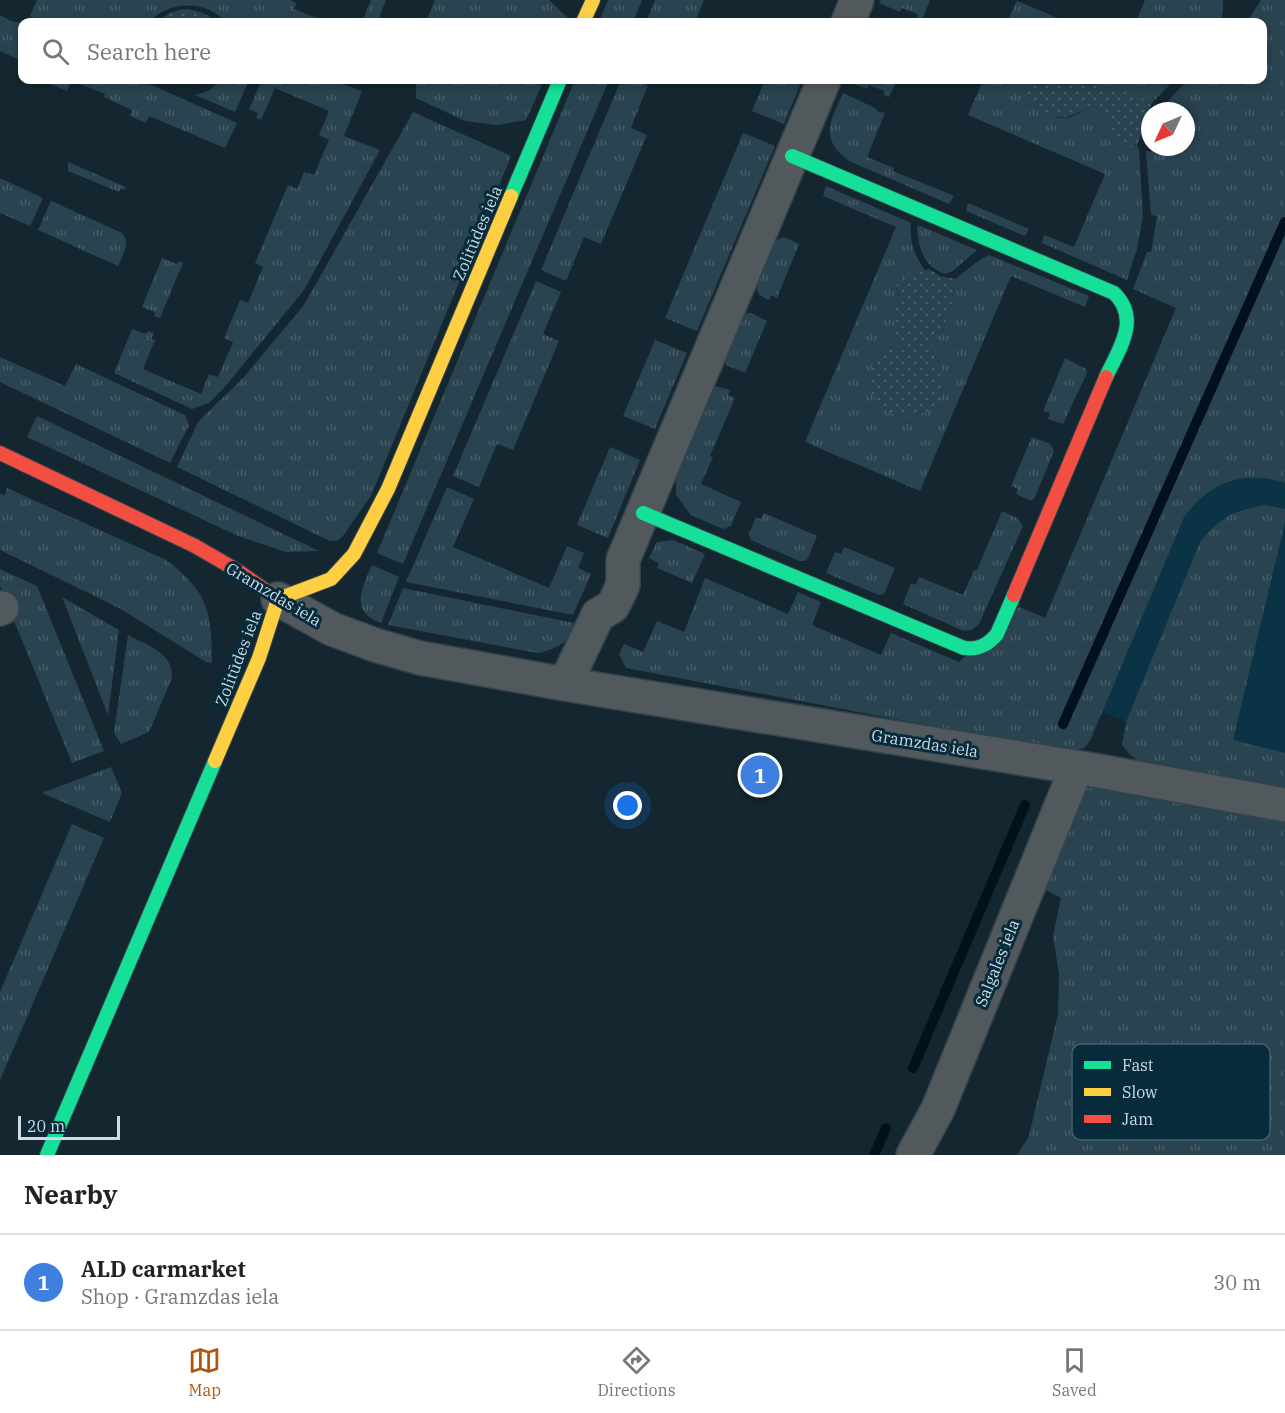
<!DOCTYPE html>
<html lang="en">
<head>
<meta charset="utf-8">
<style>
  :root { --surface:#fff; --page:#f2f2f2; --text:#222; --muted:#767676; --line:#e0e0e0; --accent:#b45309 }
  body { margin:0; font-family:"IBM Plex Serif",serif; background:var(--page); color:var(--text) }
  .compass { position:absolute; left:1141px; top:102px; width:54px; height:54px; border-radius:50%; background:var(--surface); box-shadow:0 3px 9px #0003; rotate:226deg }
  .scale { position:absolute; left:18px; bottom:15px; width:102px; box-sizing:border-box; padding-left:6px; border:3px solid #cadde7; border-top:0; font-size:16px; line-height:21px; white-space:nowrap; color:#cadde7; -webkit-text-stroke:4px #082b3c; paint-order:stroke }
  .you { position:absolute; left:628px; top:806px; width:21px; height:21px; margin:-15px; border:4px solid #fff; border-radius:50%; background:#1a73e8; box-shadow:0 0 0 9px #1a73e833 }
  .badge { display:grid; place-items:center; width:39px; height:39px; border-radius:50%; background:var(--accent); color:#fff; font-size:20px; font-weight:700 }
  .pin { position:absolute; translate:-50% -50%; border:3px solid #fff; box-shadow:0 2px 6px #0006 }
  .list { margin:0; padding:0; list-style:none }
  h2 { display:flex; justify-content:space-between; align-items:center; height:78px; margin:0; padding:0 24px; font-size:26px }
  h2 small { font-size:20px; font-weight:400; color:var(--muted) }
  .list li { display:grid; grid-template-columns:39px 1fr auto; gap:18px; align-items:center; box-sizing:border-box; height:96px; padding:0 24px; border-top:2px solid var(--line) }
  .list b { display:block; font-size:22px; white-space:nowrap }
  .list p { margin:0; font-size:20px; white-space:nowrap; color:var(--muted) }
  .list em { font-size:20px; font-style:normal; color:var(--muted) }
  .icon { flex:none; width:33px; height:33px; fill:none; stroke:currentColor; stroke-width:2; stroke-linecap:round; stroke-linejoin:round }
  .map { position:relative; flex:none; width:1285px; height:1155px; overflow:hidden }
  .search { position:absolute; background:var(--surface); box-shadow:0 3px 9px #0003; left:18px; right:18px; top:18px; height:66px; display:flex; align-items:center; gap:15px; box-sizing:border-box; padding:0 21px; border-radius:12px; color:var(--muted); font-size:22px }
  .sheet { height:174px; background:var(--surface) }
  nav { display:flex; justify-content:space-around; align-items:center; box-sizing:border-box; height:84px; border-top:2px solid var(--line); background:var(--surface); font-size:16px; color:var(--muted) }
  nav a { display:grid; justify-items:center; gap:3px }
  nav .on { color:var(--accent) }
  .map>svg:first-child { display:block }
  .built { fill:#0a3446 }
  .grass { fill:url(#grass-tufts) }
  .park { fill:url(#park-dots) }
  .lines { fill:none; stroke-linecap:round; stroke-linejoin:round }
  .stream { stroke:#02111c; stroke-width:10 }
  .street-casing { stroke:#34434b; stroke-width:36 }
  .fast-casing { stroke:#34434b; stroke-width:16 }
  .slow-casing { stroke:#34434b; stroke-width:16 }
  .jam-casing { stroke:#34434b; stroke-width:16 }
  .street { stroke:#52595d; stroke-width:33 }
  .fast { stroke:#16e098; stroke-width:14 }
  .slow { stroke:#ffcf43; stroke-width:14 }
  .jam { stroke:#f24e42; stroke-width:14 }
  .labels { text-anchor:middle; stroke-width:6; stroke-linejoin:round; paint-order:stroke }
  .street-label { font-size:16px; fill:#cadde7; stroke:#082b3c }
  .key { fill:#082b3c; stroke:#42606f; stroke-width:1.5 }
  .key-label { font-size:16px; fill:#cadde7 }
</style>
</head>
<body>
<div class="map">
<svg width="1285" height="1155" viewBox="0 0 1285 1155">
  <defs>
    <pattern id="grass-tufts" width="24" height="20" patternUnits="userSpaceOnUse" patternTransform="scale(1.5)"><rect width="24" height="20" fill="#294350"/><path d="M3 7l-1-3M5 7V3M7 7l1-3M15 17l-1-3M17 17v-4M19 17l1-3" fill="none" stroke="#475e69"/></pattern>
    <pattern id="park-dots" width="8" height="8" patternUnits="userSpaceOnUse" patternTransform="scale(1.5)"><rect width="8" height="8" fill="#294350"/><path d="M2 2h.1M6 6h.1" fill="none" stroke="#475e69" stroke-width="1.8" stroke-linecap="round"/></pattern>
  </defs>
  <rect width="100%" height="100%" fill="#142730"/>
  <!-- built -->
  <polygon class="built" points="1212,422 1285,449 1285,768 1123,736 1126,722 1091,707"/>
  <!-- grass -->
  <g class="grass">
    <path d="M37 0H290L296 3 294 9 327 22H226C206 0 170 0 149 22H40L30 16Z"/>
    <polygon points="371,0 386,0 380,15 381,22 362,22"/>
    <polygon points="435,0 549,0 569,19 568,22 426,22"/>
    <polygon points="608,0 642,0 633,22 599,22"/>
    <polygon points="655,0 704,0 695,22 646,22"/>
    <polygon points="881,0 930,0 922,20 917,18 917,14 902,8 900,12 879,3"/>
    <polygon points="1145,0 1223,0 1223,11 1221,22 1136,22"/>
    <path d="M1261 0H1285V483C1244 469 1210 482 1184 517L1090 741 1084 748 1069 752 626 668 619 654 624 644 643 652 657 621 684 632 705 578 788 614 798 592 821 602 812 625 881 655 891 633 959 662 1019 607 1045 618 1176 308 1133 289 1147 252H1151L1157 216 1151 215 1146 151C1161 152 1172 147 1186 147V111H1172L1166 103 1182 86 1192 80H1262V22H1247Z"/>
    <polygon points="1017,1 1067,22 1007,22"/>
    <polygon points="0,15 11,21 22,23 22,61 0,51"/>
    <polygon points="40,80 140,80 237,123 225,148 149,116 146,123 130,116 132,110 104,97 105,94 72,81 67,91"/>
    <polygon points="222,80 249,80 235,112 195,95 208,91"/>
    <polygon points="262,80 331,80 362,91 344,136 380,150 304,290 224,388 209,403 192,409 114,373 132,329 146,334 148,331 154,333 151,339 155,340 143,369 201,394 209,374 218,377 233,342 224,338 240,300 248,303 263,267 255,263 288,185 297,189 304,172 314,175 329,140 319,135 329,111 275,88 261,120 256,118 258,113 249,109"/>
    <polygon points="416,80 544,80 526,120 497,125 465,121 416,98"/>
    <polygon points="575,80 609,80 403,564 377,553"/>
    <polygon points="621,80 635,80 648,85 631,128 647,135 601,244 584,237 566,281 541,270"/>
    <polygon points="765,80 802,80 784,124 752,111"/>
    <polygon points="847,80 897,80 889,97 884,95 884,91 869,85 867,89 847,81"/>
    <path d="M983 80H1026V82L1051 117C1067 120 1078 116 1090 105L1096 107 1111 124 1108 129 1137 146 1139 150 1143 216 1137 249 1127 280 1042 243 1044 235 1074 247 1105 174 968 115Z"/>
    <polygon points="1103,80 1174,80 1152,103 1131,93 1103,89"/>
    <path d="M843 93 877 109 876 111 885 113 867 157 894 168 893 171 954 196 949 204 849 161C819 138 830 122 843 93Z"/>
    <polygon points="413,112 511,156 371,496 342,537 337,541 330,541 177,467 198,422 244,377 304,305"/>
    <polygon points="743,133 775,146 697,331 665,318"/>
    <polygon points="68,162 126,187 124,190 121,189 119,192 68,171"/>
    <polygon points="0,178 43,198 30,226 0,213"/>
    <path d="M826 186 911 223C909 241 914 256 925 270L896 286C902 305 895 325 901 344L889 348 940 364C932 352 929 346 936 333L943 332 945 322 950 316 955 279 981 259 989 255 1089 296 1085 307 1011 276 920 491 805 442 896 227 823 196Z"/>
    <path d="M51 201 122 233C131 244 123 254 118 266L38 230Z"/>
    <polygon points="968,203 1029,229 1025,236 966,211"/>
    <path d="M918 225 977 250 953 271 945 274C924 267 919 249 917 229Z"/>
    <path d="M784 237 799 244 777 298 771 295 769 300C760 296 757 294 756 284L774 241Z"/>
    <polygon points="162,258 177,264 179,261 183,263 160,318 154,316 155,312 142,307"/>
    <polygon points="536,281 561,292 543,334 559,341 513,450 497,444 479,487 453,476"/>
    <polygon points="747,313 751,313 767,321 745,373 726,365 725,361 744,316"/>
    <polygon points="655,340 687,353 655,429 623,416"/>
    <polygon points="0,357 65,386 76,364 185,415 189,425 170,463 0,382"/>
    <polygon points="1065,358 1086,369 1087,373 1063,424 1048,419 1050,413 1043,411"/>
    <polygon points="715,386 730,390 728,395 735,398 710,456 713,457 701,484 741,502 731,526 723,529 691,515 676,495 676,478"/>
    <polygon points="37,416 319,551 286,552 238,536 27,437"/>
    <polygon points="1032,437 1050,444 1054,451 1035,497 1031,501 1016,494 1018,489 1011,486"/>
    <polygon points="610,447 640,460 608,538 577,525"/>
    <polygon points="447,487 474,499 453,547 549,588 567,546 584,553 578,568 591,574 573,615 406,582"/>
    <path d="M7 488 166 560C208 591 212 613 212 663L206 662 119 608 0 550V494L5 495Z"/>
    <path d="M1266 505 1285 509V522L1233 740 1285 753V791L1147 766 1130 755 1122 745 1126 722 1200 542C1222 516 1232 511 1266 505Z"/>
    <polygon points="1002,511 1017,518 1023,526 979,624 972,630 964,631 903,604 911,583 916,585 919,577 963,595 974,570 977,570"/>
    <polygon points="764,513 817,536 808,558 805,561 799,561 751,540 749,534 756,517 761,519"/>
    <polygon points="673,540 705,554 692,583 657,568 659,563 649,558 657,542"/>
    <polygon points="844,547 895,568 884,594 879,595 826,573 835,552 841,554"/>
    <path d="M372 565 399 577 381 623C349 612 362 588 372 565Z"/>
    <polygon points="0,569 37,586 104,751 72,763 0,586"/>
    <path d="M403 588 574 623C572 643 555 649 538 653L388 625Z"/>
    <polygon points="62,597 119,630 108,715"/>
    <path d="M128 635C148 646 173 652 172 678L149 732 121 744 114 733Z"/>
    <polygon points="111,767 122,793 110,822 42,793"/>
    <polygon points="1094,786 1285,821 1285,1155 1017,1155 1029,1136 1058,1014 1059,974 1053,936 1061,898 1044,889 1086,787"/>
    <polygon points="72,824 104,838 0,1080 0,992"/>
  </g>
  <!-- park -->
  <g class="park">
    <path d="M182 9C197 10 206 13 217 22H158L169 13Z"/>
    <path d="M1026 80H1103V89L1131 93 1152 103 1137 146 1135 144 1131 147 1108 129 1111 124 1096 107 1090 105C1063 128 1026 118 1026 80Z"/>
    <path d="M929 269 940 276 955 279 950 316 945 322 943 332 936 333C922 358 956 368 940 398 935 407 927 413 918 415 883 426 853 382 880 355 886 349 893 347 901 344L898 336 894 333 895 304 899 295 896 286 913 270 918 273Z"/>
  </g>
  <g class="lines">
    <!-- stream -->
    <g class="stream">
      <polyline points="1063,724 1285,222"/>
      <polyline points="913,1068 1025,805"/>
      <polyline points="874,1155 886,1128"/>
    </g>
    <defs>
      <g id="street">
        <polyline points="848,22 857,0"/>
        <polyline points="278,599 332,629 375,645 420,658 565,684 1099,771 1285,805"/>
        <polyline points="0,609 2,608"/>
        <polyline points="598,615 613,606 623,585 623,560 824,80"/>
        <polyline points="565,684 598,615"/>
        <polyline points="913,1155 938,1109 1076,769"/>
      </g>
      <g id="fast">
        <path d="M792 156 1114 293C1141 319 1119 349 1106 377"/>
        <polyline points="511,196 560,80"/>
        <path d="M643 513 964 648C978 650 988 645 997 634L1014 595"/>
        <polyline points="47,1155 215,761"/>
      </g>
      <g id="slow">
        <polyline points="583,22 593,0"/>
        <polyline points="278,599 331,579 354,554 388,489 511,196"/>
        <polyline points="215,761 259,658 278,599"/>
      </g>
      <g id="jam">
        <polyline points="0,453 195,546 238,571 278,599"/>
        <polyline points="1014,595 1106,377"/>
      </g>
    </defs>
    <!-- street casing -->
    <use href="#street" class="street-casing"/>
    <!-- fast casing -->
    <use href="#fast" class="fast-casing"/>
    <!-- slow casing -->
    <use href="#slow" class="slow-casing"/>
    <!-- jam casing -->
    <use href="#jam" class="jam-casing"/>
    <!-- street -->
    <use href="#street" class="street"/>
    <!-- fast -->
    <use href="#fast" class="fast"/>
    <!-- slow -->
    <use href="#slow" class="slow"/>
    <!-- jam -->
    <use href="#jam" class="jam"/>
  </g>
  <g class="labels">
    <!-- street labels -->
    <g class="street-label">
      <text transform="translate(477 233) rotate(-67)" y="6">Zolitūdes iela</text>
      <text transform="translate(274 594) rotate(31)" y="6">Gramzdas iela</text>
      <text transform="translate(238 658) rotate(-69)" y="6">Zolitūdes iela</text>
      <text transform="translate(925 743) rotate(9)" y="6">Gramzdas iela</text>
      <text transform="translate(997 963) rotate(-68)" y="6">Salgales iela</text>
    </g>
  </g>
  <!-- legend -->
  <rect x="1072" y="1044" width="198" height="96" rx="9" class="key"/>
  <rect x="1084" y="1061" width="27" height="8" fill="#16e098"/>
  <rect x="1084" y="1088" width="27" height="8" fill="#ffcf43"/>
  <rect x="1084" y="1115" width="27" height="8" fill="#f24e42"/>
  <g class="key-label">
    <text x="1122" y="1071">Fast</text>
    <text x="1122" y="1098">Slow</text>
    <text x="1122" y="1125">Jam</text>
  </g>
</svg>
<svg class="compass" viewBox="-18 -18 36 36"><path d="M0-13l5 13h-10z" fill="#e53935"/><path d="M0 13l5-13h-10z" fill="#767676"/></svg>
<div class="scale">20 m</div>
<div class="you"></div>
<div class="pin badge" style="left:760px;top:775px;background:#3f7fe0">1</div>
<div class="search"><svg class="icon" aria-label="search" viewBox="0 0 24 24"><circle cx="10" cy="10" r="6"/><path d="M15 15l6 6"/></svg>Search here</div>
</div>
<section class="sheet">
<h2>Nearby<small></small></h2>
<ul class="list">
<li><span class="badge" style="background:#3f7fe0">1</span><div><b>ALD carmarket</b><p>Shop · Gramzdas iela</p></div><em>30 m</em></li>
</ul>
</section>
<nav>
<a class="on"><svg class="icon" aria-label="map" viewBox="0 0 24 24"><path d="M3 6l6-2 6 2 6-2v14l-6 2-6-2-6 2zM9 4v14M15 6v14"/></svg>Map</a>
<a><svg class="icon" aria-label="directions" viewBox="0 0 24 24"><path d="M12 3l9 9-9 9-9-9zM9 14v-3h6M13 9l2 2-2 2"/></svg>Directions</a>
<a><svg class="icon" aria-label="saved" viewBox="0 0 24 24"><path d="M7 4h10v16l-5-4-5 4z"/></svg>Saved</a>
</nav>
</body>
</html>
